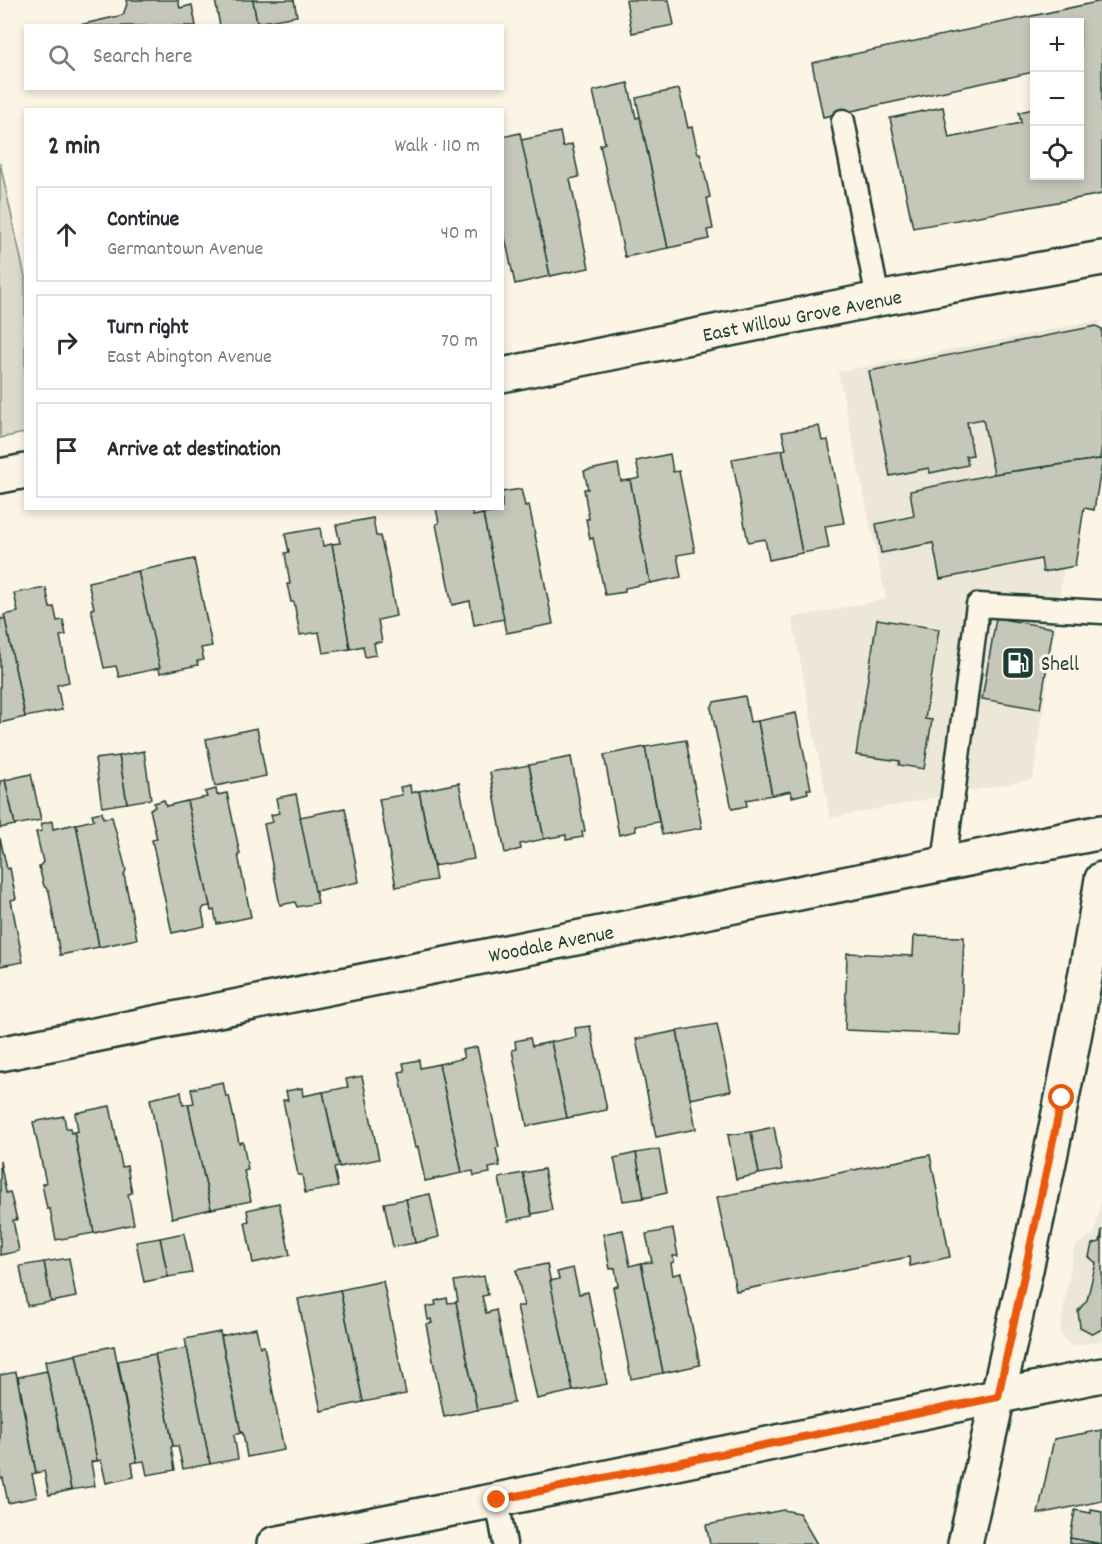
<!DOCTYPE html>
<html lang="en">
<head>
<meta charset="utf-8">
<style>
  :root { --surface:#fff; --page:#f2f2f3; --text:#2b2b33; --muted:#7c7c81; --line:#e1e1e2 }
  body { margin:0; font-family:Dekko,sans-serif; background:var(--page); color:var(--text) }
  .controls { position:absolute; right:18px; top:18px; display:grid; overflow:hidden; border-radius:0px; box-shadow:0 3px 9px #0003 }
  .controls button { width:54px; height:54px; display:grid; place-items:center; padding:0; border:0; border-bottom:2px solid var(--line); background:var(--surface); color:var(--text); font:30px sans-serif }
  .stop { position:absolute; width:18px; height:18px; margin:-14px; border:4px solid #ea580c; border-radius:50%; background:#fff }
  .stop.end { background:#ea580c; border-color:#fff; box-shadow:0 2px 6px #0008 }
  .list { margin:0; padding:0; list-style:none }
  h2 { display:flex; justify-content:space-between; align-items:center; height:78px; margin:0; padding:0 24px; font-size:26px }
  h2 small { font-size:20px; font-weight:400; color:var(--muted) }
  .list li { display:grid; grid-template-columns:39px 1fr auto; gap:18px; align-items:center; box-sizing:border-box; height:96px; margin:0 12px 12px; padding:0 12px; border:2px solid var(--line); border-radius:0px }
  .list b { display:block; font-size:22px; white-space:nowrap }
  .list p { margin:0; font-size:20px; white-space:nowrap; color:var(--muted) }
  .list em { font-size:20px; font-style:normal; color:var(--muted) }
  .icon { flex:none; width:33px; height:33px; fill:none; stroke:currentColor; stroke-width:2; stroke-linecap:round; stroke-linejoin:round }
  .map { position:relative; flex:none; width:1102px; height:1544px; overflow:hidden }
  .search { position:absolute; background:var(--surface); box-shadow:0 3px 9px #0003; left:24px; top:24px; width:480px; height:66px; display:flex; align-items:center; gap:15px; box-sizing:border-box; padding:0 21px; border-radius:0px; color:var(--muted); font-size:22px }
  .panel { position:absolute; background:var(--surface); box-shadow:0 3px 9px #0003; left:24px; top:108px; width:480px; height:402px; border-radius:0px }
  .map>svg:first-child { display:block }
  .built { fill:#ece7d8 }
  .green { fill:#dcdacc; stroke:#7e8c80; stroke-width:1.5 }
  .building { fill:#c5c7b9; stroke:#1f3d34; stroke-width:1.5 }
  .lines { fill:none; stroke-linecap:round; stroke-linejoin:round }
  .lane-casing { stroke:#1f3d34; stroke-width:27 }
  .street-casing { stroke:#1f3d34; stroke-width:38 }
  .primary-casing { stroke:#1f3d34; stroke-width:38 }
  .lane { stroke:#fcf5e5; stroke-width:22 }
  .street { stroke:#fcf5e5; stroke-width:33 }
  .primary { stroke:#fcf5e5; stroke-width:33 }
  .route { stroke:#ea580c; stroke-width:8 }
  .labels { text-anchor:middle; stroke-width:6; stroke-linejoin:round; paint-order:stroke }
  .street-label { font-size:21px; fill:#1f3d34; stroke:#fcf5e5 }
  .poi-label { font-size:21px; fill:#1f3d34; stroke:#fcf5e5; text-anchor:start }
</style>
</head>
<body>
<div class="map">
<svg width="1102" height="1544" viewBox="0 0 1102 1544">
  <rect width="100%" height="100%" fill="#fcf5e5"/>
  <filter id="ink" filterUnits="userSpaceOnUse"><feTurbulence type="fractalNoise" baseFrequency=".0167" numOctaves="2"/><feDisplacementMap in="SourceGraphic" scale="12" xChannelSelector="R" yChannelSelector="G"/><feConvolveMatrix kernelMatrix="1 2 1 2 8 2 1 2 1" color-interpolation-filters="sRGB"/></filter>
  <g filter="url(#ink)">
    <!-- built -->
    <g class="built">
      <polygon points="1100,320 1033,779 830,818 792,618 886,599 838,372"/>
      <polygon points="1102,1192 1102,1340 1079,1345 1071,1345 1064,1339 1060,1330 1074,1247 1095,1232"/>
    </g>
    <!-- green -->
    <polygon class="green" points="0,163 25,277 25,433 0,438"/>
    <!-- building -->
    <g class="building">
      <polygon points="126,0 178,0 180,8 192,5 196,26 75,26 123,15 127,4"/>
      <polygon points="215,0 253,0 257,23 247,26 220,26"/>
      <polygon points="253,0 294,0 297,16 257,23"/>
      <polygon points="626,0 669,0 674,25 632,33"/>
      <polygon points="1102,1 1102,194 913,228 890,118 943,107 949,138 1021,123 1019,112 1034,109 1034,176 1080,176 1080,22 1034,22 1034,72 823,117 812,63"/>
      <polygon points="628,83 636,118 640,117 668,248 625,257 600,145 605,143 593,91"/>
      <polygon points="679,89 688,128 692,127 698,154 700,153 710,197 707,198 713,229 707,230 709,239 668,248 636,98"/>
      <polygon points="560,132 563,147 572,144 579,177 570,179 589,268 550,276 521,140"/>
      <polygon points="520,133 550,276 515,284 502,224 502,137"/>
      <polygon points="1096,326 1102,329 1102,444 1100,459 994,474 983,419 967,422 973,455 966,456 968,465 930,473 929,468 890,476 869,371"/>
      <polygon points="819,426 822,441 828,440 844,523 825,526 829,548 802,553 782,450 786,449 782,432"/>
      <polygon points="782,450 802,553 769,560 765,539 748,542 732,459"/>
      <polygon points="670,454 673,472 679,471 695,552 677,555 681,577 650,583 630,480 640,478 636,461"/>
      <polygon points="1100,459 1102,460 1102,464 1094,510 1084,508 1075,566 1043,572 1041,559 940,579 933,543 881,553 876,524 914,516 910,491 994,474"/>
      <polygon points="618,464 621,481 630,480 650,583 625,588 625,592 605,595 593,538 590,539 586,519 589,519 584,489 588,489 584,471"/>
      <polygon points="521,489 525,506 529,505 553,624 506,633 483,514 491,513 490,508 502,508 502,492"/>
      <polygon points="436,508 471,508 473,516 483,514 504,619 474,625 470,601 452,605 436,524 439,523"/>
      <polygon points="373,518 376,536 380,536 387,564 396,616 378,620 382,642 374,643 376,655 365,657 363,646 350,649 332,544 340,543 336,525"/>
      <polygon points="320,528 323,546 332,544 350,649 323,653 319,632 300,635 294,602 291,602 287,584 290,584 285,553 289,552 285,534"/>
      <polygon points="194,559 212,646 201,648 204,660 197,661 198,665 160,673 138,571"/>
      <polygon points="138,571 160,668 119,677 116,666 104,668 91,609 94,608 88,582"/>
      <polygon points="46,588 50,608 54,607 57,621 63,620 66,635 60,636 69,682 57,685 62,710 25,717 4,615 18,612 14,593"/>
      <polygon points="0,616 1,619 5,619 25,717 0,723"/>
      <polygon points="996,618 1053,628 1040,709 982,699"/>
      <polygon points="877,619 939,629 925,719 932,720 924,769 899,765 900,761 856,755"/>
      <polygon points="745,696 750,722 758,721 772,795 746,800 747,806 732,809 711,708 714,702"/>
      <polygon points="796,713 811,789 807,789 808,793 792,797 791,791 772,795 758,721"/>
      <polygon points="257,728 266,776 215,786 206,739"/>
      <polygon points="686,740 702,828 662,835 645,747"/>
      <polygon points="645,747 659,822 635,826 636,831 619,835 604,755"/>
      <polygon points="144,751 151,799 127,803 119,756"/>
      <polygon points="119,756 127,803 102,807 95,759"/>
      <polygon points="571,757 585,831 582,832 583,837 566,840 566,835 544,839 529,765"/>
      <polygon points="529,765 544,839 520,844 521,849 505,853 490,772"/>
      <polygon points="31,774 41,820 15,825 5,780"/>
      <polygon points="5,780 15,825 0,828 0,781"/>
      <polygon points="459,783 474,859 434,866 419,791"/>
      <polygon points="410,785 411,793 419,791 436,880 396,887 379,799 402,795 400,787"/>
      <polygon points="216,789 217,795 227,793 240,854 238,855 251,917 217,924 214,910 211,911 187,801 207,797 205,792"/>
      <polygon points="296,794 318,903 297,907 295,902 280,905 264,824 273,822 271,815 279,813 276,798"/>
      <polygon points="164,800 166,806 187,801 210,906 204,907 202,911 205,926 172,933 152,840 157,839 150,809 155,807 154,803"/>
      <polygon points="345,808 359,882 315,891 300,817"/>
      <polygon points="102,812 103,818 112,817 126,870 124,875 137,939 99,947 76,824 94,820 92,814"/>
      <polygon points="52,821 53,829 76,824 99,947 60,955 49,891 44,886 39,867 43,862 36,832 42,831 41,824"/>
      <polygon points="0,838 7,869 10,868 16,899 11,900 23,962 0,966"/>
      <polygon points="914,936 964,937 960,1035 845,1030 847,953 913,956"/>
      <polygon points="717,1024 731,1091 690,1099 677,1031"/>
      <polygon points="590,1026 607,1110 567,1118 551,1042 576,1037 575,1028"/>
      <polygon points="677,1031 696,1129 656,1137 636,1039"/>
      <polygon points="530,1038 532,1046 551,1042 567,1118 527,1126 512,1050 516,1049 515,1041"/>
      <polygon points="477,1047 499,1147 496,1148 500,1166 489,1168 490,1173 474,1176 473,1171 462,1173 439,1064 464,1058 462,1050"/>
      <polygon points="419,1060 420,1068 439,1064 462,1173 425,1181 418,1147 415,1148 399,1072 405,1071 403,1063"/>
      <polygon points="362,1076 379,1159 339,1167 323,1092 348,1087 346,1079"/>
      <polygon points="223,1082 226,1097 229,1096 239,1143 243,1142 248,1170 244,1171 251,1201 211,1209 188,1104 194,1103 191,1089"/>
      <polygon points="302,1088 303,1096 323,1092 339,1167 334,1168 338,1187 305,1193 302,1175 298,1175 283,1100 288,1100 286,1091"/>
      <polygon points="181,1092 183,1105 188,1104 211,1209 172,1218 150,1099"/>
      <polygon points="110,1106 122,1167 127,1166 132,1193 128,1194 134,1224 94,1233 74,1132 78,1131 75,1113"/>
      <polygon points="64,1116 66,1128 70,1128 71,1133 74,1132 94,1233 56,1240 50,1209 47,1209 42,1184 46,1183 33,1122"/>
      <polygon points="774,1127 782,1170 759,1174 751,1132"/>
      <polygon points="751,1132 759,1174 736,1179 728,1135"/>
      <polygon points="659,1149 667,1193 644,1198 636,1153"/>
      <polygon points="636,1153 644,1198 623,1201 614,1158"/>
      <polygon points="930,1155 950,1257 910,1266 909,1257 736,1291 717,1197"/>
      <polygon points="0,1161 6,1193 10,1192 17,1220 13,1220 19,1251 0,1255"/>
      <polygon points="544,1169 552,1210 532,1214 523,1173"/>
      <polygon points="523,1173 532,1216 508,1221 499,1178"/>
      <polygon points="430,1194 439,1237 415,1243 406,1199"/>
      <polygon points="406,1199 415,1243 393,1247 384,1203"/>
      <polygon points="279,1203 290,1255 253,1263 245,1222 249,1221 247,1210"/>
      <polygon points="673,1229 678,1256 673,1256 674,1262 671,1263 673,1275 681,1273 700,1365 663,1373 641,1263 652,1262 646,1234"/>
      <polygon points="1102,1229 1102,1329 1093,1334 1080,1327 1078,1311 1087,1300 1096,1263 1089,1257 1092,1244 1100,1242"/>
      <polygon points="623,1230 630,1266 641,1263 663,1373 631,1379 613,1287 618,1286 615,1268 610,1269 603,1234"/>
      <polygon points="184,1233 192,1273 168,1277 160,1238"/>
      <polygon points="160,1238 168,1277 144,1282 136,1242"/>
      <polygon points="69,1258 76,1297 51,1302 44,1262"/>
      <polygon points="44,1262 51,1302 27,1306 20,1266"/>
      <polygon points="547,1264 573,1391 537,1399 517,1306 524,1306 516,1270"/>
      <polygon points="573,1268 579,1294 588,1292 607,1384 573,1391 550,1281 559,1279 557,1272"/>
      <polygon points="484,1276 488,1295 482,1296 486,1313 496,1310 514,1403 477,1410 456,1302 458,1301 454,1281"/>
      <polygon points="383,1281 406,1394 363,1402 340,1290"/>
      <polygon points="340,1290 363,1402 321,1411 298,1299"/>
      <polygon points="447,1298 448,1303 456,1302 477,1410 444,1417 426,1324 432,1323 431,1319 428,1320 426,1307 436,1305 435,1301"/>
      <polygon points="256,1328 260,1347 264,1346 284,1450 247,1457 243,1433 241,1433 221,1336"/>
      <polygon points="220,1332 241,1433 234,1435 238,1459 210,1464 185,1339"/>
      <polygon points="114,1346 137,1462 132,1463 134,1477 106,1483 101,1460 97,1461 76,1354"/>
      <polygon points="187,1348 210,1464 183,1469 178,1446 173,1446 155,1354"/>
      <polygon points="155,1354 173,1446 171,1447 175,1470 147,1475 144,1461 137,1462 118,1361"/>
      <polygon points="76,1355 97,1461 91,1462 95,1486 71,1490 45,1361"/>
      <polygon points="47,1371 71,1490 49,1495 44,1471 36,1473 18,1377"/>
      <polygon points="16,1372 36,1473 32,1474 37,1497 8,1503 3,1478 0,1479 0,1375"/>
      <polygon points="1102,1430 1102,1501 1038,1514 1054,1439"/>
      <polygon points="783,1510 799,1513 817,1544 710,1544 706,1525"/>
      <polygon points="1075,1510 1091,1513 1091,1510 1102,1512 1102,1544 1070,1538"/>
      <polygon points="1070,1538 1100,1544 1070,1544"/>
    </g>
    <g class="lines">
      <defs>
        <g id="lane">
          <polyline points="843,121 878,299"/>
          <polyline points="944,863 978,605 1102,612"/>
          <polyline points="497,1500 505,1544"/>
        </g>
        <g id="street">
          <polyline points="502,375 878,299 1102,258"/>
          <polyline points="0,476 26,471"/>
          <polyline points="0,1054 1102,832"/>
          <polyline points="274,1544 497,1500 1102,1375"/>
        </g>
        <path id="primary" d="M965 1544C1014 1323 1066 1102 1102 879"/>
      </defs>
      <!-- lane casing -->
      <use href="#lane" class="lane-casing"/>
      <!-- street casing -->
      <use href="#street" class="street-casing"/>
      <!-- primary casing -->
      <use href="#primary" class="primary-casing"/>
      <!-- lane -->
      <use href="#lane" class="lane"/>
      <!-- street -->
      <use href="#street" class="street"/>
      <!-- primary -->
      <use href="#primary" class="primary"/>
    </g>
  </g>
  <g class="lines" filter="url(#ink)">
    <!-- route -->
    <polyline class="route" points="497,1500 998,1397 1062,1098"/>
  </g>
  <!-- icons -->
  <defs>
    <symbol id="fuel-square" viewBox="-11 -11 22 22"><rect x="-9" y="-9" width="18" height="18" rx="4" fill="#1f3d34" stroke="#fcf5e5"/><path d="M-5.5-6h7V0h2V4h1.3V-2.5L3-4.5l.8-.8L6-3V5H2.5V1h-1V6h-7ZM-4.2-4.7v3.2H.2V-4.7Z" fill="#fff"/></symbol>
  </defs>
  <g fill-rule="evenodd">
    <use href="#fuel-square" x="999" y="644" width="38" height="38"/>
  </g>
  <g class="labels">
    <!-- street labels -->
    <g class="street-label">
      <text transform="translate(802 315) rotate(-11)" y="7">East Willow Grove Avenue</text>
      <text transform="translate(551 943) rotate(-11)" y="7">Woodale Avenue</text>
    </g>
    <!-- poi labels -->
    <g class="poi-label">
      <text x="1041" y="670">Shell</text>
    </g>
  </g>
</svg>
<div class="controls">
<button>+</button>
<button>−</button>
<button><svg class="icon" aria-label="locate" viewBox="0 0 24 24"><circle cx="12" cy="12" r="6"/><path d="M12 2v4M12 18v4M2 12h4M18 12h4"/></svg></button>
</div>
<div class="stop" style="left:1062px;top:1098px"></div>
<div class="stop end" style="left:497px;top:1500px"></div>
<div class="search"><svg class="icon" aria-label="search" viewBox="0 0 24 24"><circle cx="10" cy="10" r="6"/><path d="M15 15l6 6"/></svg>Search here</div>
<section class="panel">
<h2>2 min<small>Walk · 110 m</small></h2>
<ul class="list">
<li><svg class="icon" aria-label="ahead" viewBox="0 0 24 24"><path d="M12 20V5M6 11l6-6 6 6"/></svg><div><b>Continue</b><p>Germantown Avenue</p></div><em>40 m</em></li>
<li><svg class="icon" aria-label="right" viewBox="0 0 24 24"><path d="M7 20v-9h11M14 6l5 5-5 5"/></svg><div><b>Turn right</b><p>East Abington Avenue</p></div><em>70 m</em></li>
<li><svg class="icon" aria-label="arrive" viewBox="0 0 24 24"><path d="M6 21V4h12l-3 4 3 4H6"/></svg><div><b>Arrive at destination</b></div></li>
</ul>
</section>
</div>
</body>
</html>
